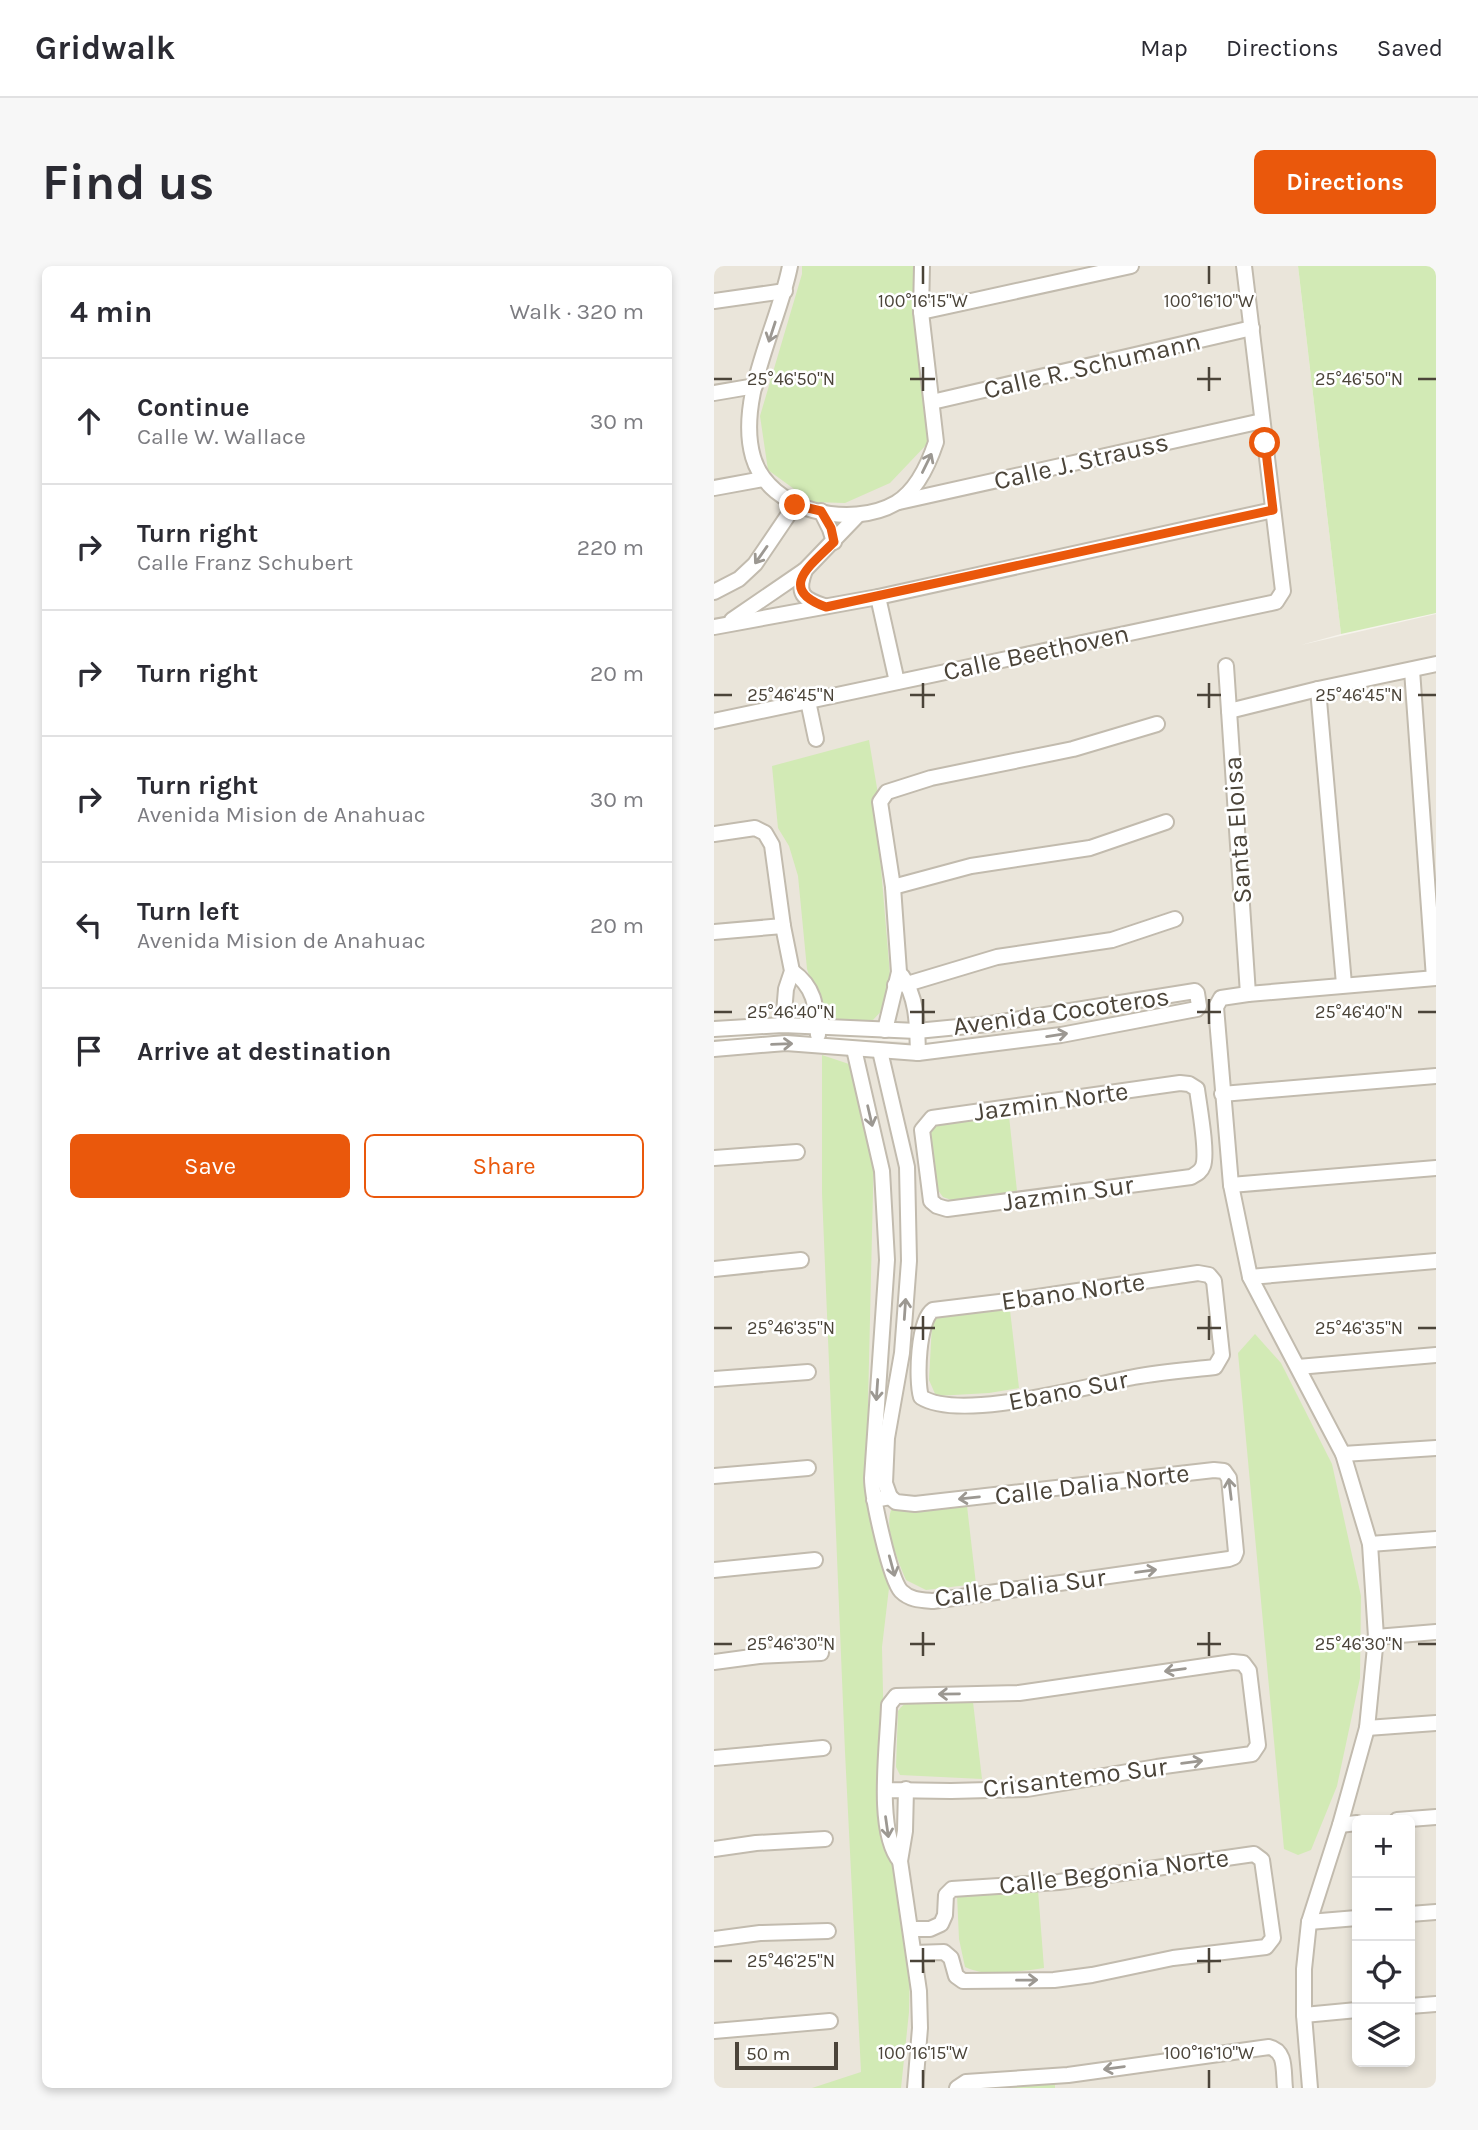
<!DOCTYPE html>
<html lang="en">
<head>
<meta charset="utf-8">
<style>
  :root { --surface:#fff; --page:#f7f7f7; --text:#2b2b33; --muted:#7c7c81; --line:#e1e1e2; --accent:#ea580c }
  body { margin:0; font-family:Karla,sans-serif; background:var(--page); color:var(--text) }
  .controls { position:absolute; right:21px; bottom:21px; display:grid; overflow:hidden; border-radius:10px; box-shadow:0 4px 10px #0003 }
  .controls button { width:63px; height:63px; display:grid; place-items:center; padding:0; border:0; border-bottom:2px solid var(--line); background:var(--surface); color:var(--text); font:35px sans-serif }
  .scale { position:absolute; left:21px; bottom:18px; width:103px; box-sizing:border-box; padding-left:7px; border:4px solid #4b4439; border-top:0; font-size:19px; line-height:24px; white-space:nowrap; color:#4b4439; -webkit-text-stroke:5px #fff; paint-order:stroke }
  .stop { position:absolute; width:21px; height:21px; margin:-16px; border:5px solid #ea580c; border-radius:50%; background:#fff }
  .stop.end { background:#ea580c; border-color:#fff; box-shadow:0 2px 7px #0008 }
  .list { margin:0; padding:0; list-style:none }
  h2 { display:flex; justify-content:space-between; align-items:center; height:91px; margin:0; padding:0 28px; font-size:30px }
  h2 small { font-size:23px; font-weight:400; color:var(--muted) }
  .list li { display:grid; grid-template-columns:46px 1fr auto; gap:21px; align-items:center; box-sizing:border-box; height:126px; padding:0 28px; border-top:2px solid var(--line) }
  .list b { display:block; font-size:26px; white-space:nowrap }
  .list p { margin:0; font-size:23px; white-space:nowrap; color:var(--muted) }
  .list em { font-size:23px; font-style:normal; color:var(--muted) }
  .actions { display:flex; gap:14px; padding:21px 28px }
  .actions a { flex:1; padding:16px 0; border:2px solid var(--accent); border-radius:10px; text-align:center; font-size:24px; color:var(--accent) }
  .actions .main { background:var(--accent); color:#fff }
  .icon { flex:none; width:38px; height:38px; fill:none; stroke:currentColor; stroke-width:2; stroke-linecap:round; stroke-linejoin:round }
  .map { position:relative; flex:none; width:722px; height:1822px; overflow:hidden; border-radius:10px }
  header { display:flex; align-items:center; gap:42px; box-sizing:border-box; height:98px; padding:0 35px; background:var(--surface); border-bottom:2px solid var(--line) }
  header strong { font-size:33px }
  nav { display:flex; gap:38px; margin-inline-start:auto; font-size:24px }
  .intro { display:flex; align-items:center; justify-content:space-between; box-sizing:border-box; height:168px; padding:0 42px }
  h1 { margin:0; font-size:49px }
  .button { padding:18px 32px; border-radius:10px; background:var(--accent); color:#fff; font-size:24px; font-weight:700 }
  main { display:flex; gap:42px; padding:0 42px }
  aside { flex:1; background:var(--surface); border-radius:10px; box-shadow:0 4px 10px #0003 }
  .map>svg:first-child { display:block }
  .residential { fill:#eae5da; fill-rule:evenodd }
  .green { fill:#d2eab5 }
  .lines { fill:none; stroke-linecap:round; stroke-linejoin:round }
  .minor-casing { stroke:#c2bbae; stroke-width:18 }
  .minor { stroke:#fff; stroke-width:14 }
  .oneway { stroke:#9c9892 }
  .route { stroke:#ea580c; stroke-width:9 }
  .ticks { fill:none; stroke:#4b4439; stroke-width:2.5 }
  .labels { text-anchor:middle; stroke-width:5; stroke-linejoin:round; paint-order:stroke }
  .street-label { font-size:26px; fill:#4b4439; stroke:#fff }
  .ticks-label { font-size:18px; text-anchor:middle; fill:#4b4439; stroke:#fff; stroke-width:5; stroke-linejoin:round; paint-order:stroke }
</style>
</head>
<body>
<header>
<strong>Gridwalk</strong>
<nav><a>Map</a><a>Directions</a><a>Saved</a></nav>
</header>
<div class="intro"><h1>Find us</h1><a class="button">Directions</a></div>
<main>
<aside>
<h2>4 min<small>Walk · 320 m</small></h2>
<ul class="list">
<li><svg class="icon" aria-label="ahead" viewBox="0 0 24 24"><path d="M12 20V5M6 11l6-6 6 6"/></svg><div><b>Continue</b><p>Calle W. Wallace</p></div><em>30 m</em></li>
<li><svg class="icon" aria-label="right" viewBox="0 0 24 24"><path d="M7 20v-9h11M14 6l5 5-5 5"/></svg><div><b>Turn right</b><p>Calle Franz Schubert</p></div><em>220 m</em></li>
<li><svg class="icon" aria-label="right" viewBox="0 0 24 24"><path d="M7 20v-9h11M14 6l5 5-5 5"/></svg><div><b>Turn right</b></div><em>20 m</em></li>
<li><svg class="icon" aria-label="right" viewBox="0 0 24 24"><path d="M7 20v-9h11M14 6l5 5-5 5"/></svg><div><b>Turn right</b><p>Avenida Mision de Anahuac</p></div><em>30 m</em></li>
<li><svg class="icon" aria-label="left" viewBox="0 0 24 24"><path d="M17 20v-9H6M10 6l-5 5 5 5"/></svg><div><b>Turn left</b><p>Avenida Mision de Anahuac</p></div><em>20 m</em></li>
<li><svg class="icon" aria-label="arrive" viewBox="0 0 24 24"><path d="M6 21V4h12l-3 4 3 4H6"/></svg><div><b>Arrive at destination</b></div></li>
</ul>
<div class="actions"><a class="main">Save</a><a>Share</a></div>
</aside>
<div class="map">
<svg width="722" height="1822" viewBox="0 0 722 1822">
  <rect width="100%" height="100%" fill="#f6f3ec"/>
  <!-- residential -->
  <path class="residential" d="M0 0H584L627 368 587 379 722 348V1822H0V773L103 772 220 777 464 733 203 765 0 762ZM643 1554H696V1796H643Z"/>
  <!-- green -->
  <g class="green">
    <polygon points="88,0 199,0 214,177 176,217 131,237 98,236 54,204 46,150 88,8"/>
    <polygon points="584,0 722,0 722,347 627,368"/>
    <polygon points="155,474 164,528 166,590 176,709 171,741 159,754 149,756 119,754 103,735 93,703 84,610 75,580 64,562 58,500"/>
    <polygon points="108,789 138,799 160,884 154,1137 156,1242 175,1322 168,1381 172,1562 196,1701 195,1746 187,1822 98,1822 147,1806 131,1486 108,927"/>
    <polygon points="295,850 303,925 240,935 229,931 223,923 215,870 220,860 233,856"/>
    <polygon points="296,1044 305,1122 275,1127 222,1130 215,1114 218,1058 223,1051 232,1047"/>
    <polygon points="541,1068 567,1097 618,1198 647,1330 646,1412 623,1520 597,1584 584,1589 570,1583 524,1087"/>
    <path d="M253 1240 262 1318 212 1324 192 1314C184 1295 169 1260 178 1242Z"/>
    <path d="M213 1432 259 1436 268 1513 186 1509 182 1501 184 1445C192 1434 200 1433 213 1432Z"/>
    <path d="M324 1624 330 1702C307 1705 273 1712 251 1701L245 1673 243 1629Z"/>
    <polygon points="341,1816 341,1822 251,1822"/>
  </g>
  <g class="lines">
    <defs>
      <g id="minor">
        <path d="M76 0C65 58 22 132 39 191 55 246 137 263 182 237 202 225 215 197 222 176L207 46 208 0"/>
        <polyline points="0,35 71,25"/>
        <polyline points="207,46 417,0"/>
        <polyline points="0,127 41,120"/>
        <polyline points="218,136 538,62"/>
        <polyline points="0,222 49,213"/>
        <polyline points="185,236 548,155"/>
        <polyline points="107,245 116,263 120,276"/>
        <path d="M91 304C82 328 89 333 110 340"/>
        <polyline points="0,326 25,313 41,298 81,239"/>
        <polyline points="164,331 183,416"/>
        <polyline points="18,354 91,304 143,250"/>
        <polyline points="0,361 164,331 559,244"/>
        <polyline points="512,400 534,728"/>
        <polyline points="698,404 720,712"/>
        <polyline points="604,423 630,718"/>
        <polyline points="94,435 102,473"/>
        <polyline points="515,445 604,423 722,398"/>
        <polyline points="0,455 562,336 569,325 530,0"/>
        <polyline points="0,568 41,562 51,567 58,579 69,660 78,705 72,723 69,759"/>
        <polyline points="179,621 257,600 376,582 452,556"/>
        <polyline points="0,666 69,660"/>
        <path d="M78 705C102 722 102 741 104 769"/>
        <path d="M188 710C204 733 203 761 204 787"/>
        <polyline points="181,719 193,718 283,691 398,674 461,653"/>
        <polyline points="0,763 69,759 203,765 275,758 481,725 483,727 485,740 483,743 347,769 204,787 72,777 0,783"/>
        <polyline points="171,764 185,706 179,621 166,536 173,526 217,512 359,483 443,458"/>
        <path d="M140 783 168 905 173 994 158 1212C158 1231 176 1313 187 1325 196 1334 207 1334 219 1335L515 1293 520 1291 522 1286 515 1212 510 1205 500 1204 201 1238 182 1236 176 1231 160 1234"/>
        <polyline points="166,785 193,901 195,995 188,1087 173,1172 171,1217 176,1231"/>
        <path d="M466 817 475 818 483 823C485 839 494 887 489 900 487 906 482 908 477 911L233 943 223 940 217 935 208 864 218 852Z"/>
        <polyline points="508,828 722,810"/>
        <polyline points="0,892 83,886"/>
        <polyline points="517,919 722,902"/>
        <polyline points="0,1003 87,994"/>
        <path d="M484 1007 495 1009 500 1015 508 1089 501 1101C474 1104 446 1106 420 1111 373 1120 246 1156 207 1131 202 1114 204 1054 219 1044L302 1034Z"/>
        <polyline points="536,1011 722,995"/>
        <polyline points="584,1101 722,1089"/>
        <polyline points="0,1113 94,1106"/>
        <polyline points="629,1188 722,1182"/>
        <polyline points="0,1210 94,1202"/>
        <polyline points="656,1278 722,1273"/>
        <polyline points="0,1304 101,1294"/>
        <polyline points="662,1371 722,1366"/>
        <polyline points="0,1396 45,1390 107,1387"/>
        <polyline points="653,1462 722,1457"/>
        <polyline points="0,1492 109,1482"/>
        <polyline points="192,1523 191,1565 186,1595 205,1725 206,1762 201,1822"/>
        <path d="M172 1524 237 1525 313 1523 443 1501 538 1488 544 1479 535 1405 529 1397 519 1396 305 1427 182 1430 175 1439C174 1478 161 1565 186 1595"/>
        <polyline points="683,1554 722,1551"/>
        <polyline points="626,1559 643,1557"/>
        <polyline points="0,1583 42,1577 111,1573"/>
        <polyline points="696,1648 722,1646"/>
        <polyline points="595,1656 643,1652"/>
        <polyline points="197,1663 216,1663 227,1658 231,1649 232,1629 238,1623 345,1616 540,1588 548,1594 559,1672 552,1681 459,1692 378,1709 340,1714 249,1715 242,1710 237,1692 230,1686 200,1687"/>
        <polyline points="0,1673 46,1667 114,1665"/>
        <polyline points="696,1740 722,1738"/>
        <polyline points="590,1749 643,1744"/>
        <polyline points="0,1765 116,1755"/>
        <path d="M243 1822 252 1816 354 1809 555 1781C573 1785 569 1806 571 1822"/>
        <polyline points="596,1822 590,1749 590,1703 595,1656 626,1559 653,1462 662,1371 656,1278 629,1188 536,1011 517,919 502,741 507,732 534,728 722,712"/>
      </g>
    </defs>
    <!-- minor casing -->
    <use href="#minor" class="minor-casing"/>
    <!-- minor -->
    <use href="#minor" class="minor"/>
  </g>
  <!-- one-way arrows -->
  <defs><path id="oneway-shaft" d="M-6 0H5M1.5-3L5.5 0L1.5 3" fill="none" stroke-width="1.6" stroke-linecap="round" stroke-linejoin="round" transform="scale(1.75)"/></defs>
  <g class="oneway">
    <use href="#oneway-shaft" transform="translate(58 66) rotate(108)"/>
    <use href="#oneway-shaft" transform="translate(213 197) rotate(-64)"/>
    <use href="#oneway-shaft" transform="translate(47 289) rotate(125)"/>
    <use href="#oneway-shaft" transform="translate(343 769) rotate(-9)"/>
    <use href="#oneway-shaft" transform="translate(68 778) rotate(-2)"/>
    <use href="#oneway-shaft" transform="translate(156 850) rotate(77)"/>
    <use href="#oneway-shaft" transform="translate(191 1043) rotate(-86)"/>
    <use href="#oneway-shaft" transform="translate(163 1124) rotate(94)"/>
    <use href="#oneway-shaft" transform="translate(516 1223) rotate(-97)"/>
    <use href="#oneway-shaft" transform="translate(255 1232) rotate(174)"/>
    <use href="#oneway-shaft" transform="translate(178 1300) rotate(75)"/>
    <use href="#oneway-shaft" transform="translate(432 1305) rotate(-8)"/>
    <use href="#oneway-shaft" transform="translate(461 1404) rotate(172)"/>
    <use href="#oneway-shaft" transform="translate(235 1428) rotate(179)"/>
    <use href="#oneway-shaft" transform="translate(478 1496) rotate(-7)"/>
    <use href="#oneway-shaft" transform="translate(173 1561) rotate(82)"/>
    <use href="#oneway-shaft" transform="translate(313 1714) rotate(-1)"/>
    <use href="#oneway-shaft" transform="translate(400 1802) rotate(172)"/>
  </g>
  <g class="lines">
    <!-- route -->
    <path class="route" d="M81 239 107 245 117 262 120 276C97 299 62 323 112 341L559 244 551 177"/>
  </g>
  <!-- ticks -->
  <path class="ticks" d="M209 0V18M495 0V18M209 101V125M495 101V125M0 113H18M196 113H221M483 113H507M704 113H722M209 417V442M495 417V442M0 429H18M196 429H221M483 429H507M704 429H722M209 733V758M495 733V758M0 746H18M196 746H221M483 746H507M704 746H722M209 1050V1074M495 1050V1074M0 1062H18M196 1062H221M483 1062H507M704 1062H722M209 1366V1390M495 1366V1390M0 1378H18M196 1378H221M483 1378H507M704 1378H722M209 1682V1707M495 1682V1707M0 1695H18M196 1695H221M483 1695H507M209 1804V1822M495 1804V1822"/>
  <g class="labels">
    <!-- street labels -->
    <g class="street-label">
      <text transform="translate(378 99) rotate(-13)" y="9">Calle R. Schumann</text>
      <text transform="translate(367 195) rotate(-13)" y="9">Calle J. Strauss</text>
      <text transform="translate(322 386) rotate(-12)" y="9">Calle Beethoven</text>
      <text transform="translate(523 564) rotate(-94)" y="9">Santa Eloisa</text>
      <text transform="translate(347 745) rotate(-8)" y="9">Avenida Cocoteros</text>
      <text transform="translate(337 835) rotate(-8)" y="9">Jazmin Norte</text>
      <text transform="translate(354 927) rotate(-8)" y="9">Jazmin Sur</text>
      <text transform="translate(359 1025) rotate(-8)" y="9">Ebano Norte</text>
      <text transform="translate(354 1124) rotate(-11)" y="9">Ebano Sur</text>
      <text transform="translate(378 1218) rotate(-7)" y="9">Calle Dalia Norte</text>
      <text transform="translate(306 1321) rotate(-7)" y="9">Calle Dalia Sur</text>
      <text transform="translate(361 1511) rotate(-7)" y="9">Crisantemo Sur</text>
      <text transform="translate(400 1605) rotate(-7)" y="9">Calle Begonia Norte</text>
    </g>
  </g>
  <g class="ticks-label">
    <text x="209" y="41">100°16'15"W</text>
    <text x="495" y="41">100°16'10"W</text>
    <text x="77" y="119">25°46'50"N</text>
    <text x="645" y="119">25°46'50"N</text>
    <text x="77" y="435">25°46'45"N</text>
    <text x="645" y="435">25°46'45"N</text>
    <text x="77" y="752">25°46'40"N</text>
    <text x="645" y="752">25°46'40"N</text>
    <text x="77" y="1068">25°46'35"N</text>
    <text x="645" y="1068">25°46'35"N</text>
    <text x="77" y="1384">25°46'30"N</text>
    <text x="645" y="1384">25°46'30"N</text>
    <text x="77" y="1701">25°46'25"N</text>
    <text x="209" y="1793">100°16'15"W</text>
    <text x="495" y="1793">100°16'10"W</text>
  </g>
</svg>
<div class="controls">
<button>+</button>
<button>−</button>
<button><svg class="icon" aria-label="locate" viewBox="0 0 24 24"><circle cx="12" cy="12" r="6"/><path d="M12 2v4M12 18v4M2 12h4M18 12h4"/></svg></button>
<button><svg class="icon" aria-label="layers" viewBox="0 0 24 24"><path d="M12 4l9 5-9 5-9-5zM3 14l9 5 9-5"/></svg></button>
</div>
<div class="scale">50 m</div>
<div class="stop" style="left:551px;top:177px"></div>
<div class="stop end" style="left:81px;top:239px"></div>
</div>
</main>
</body>
</html>
